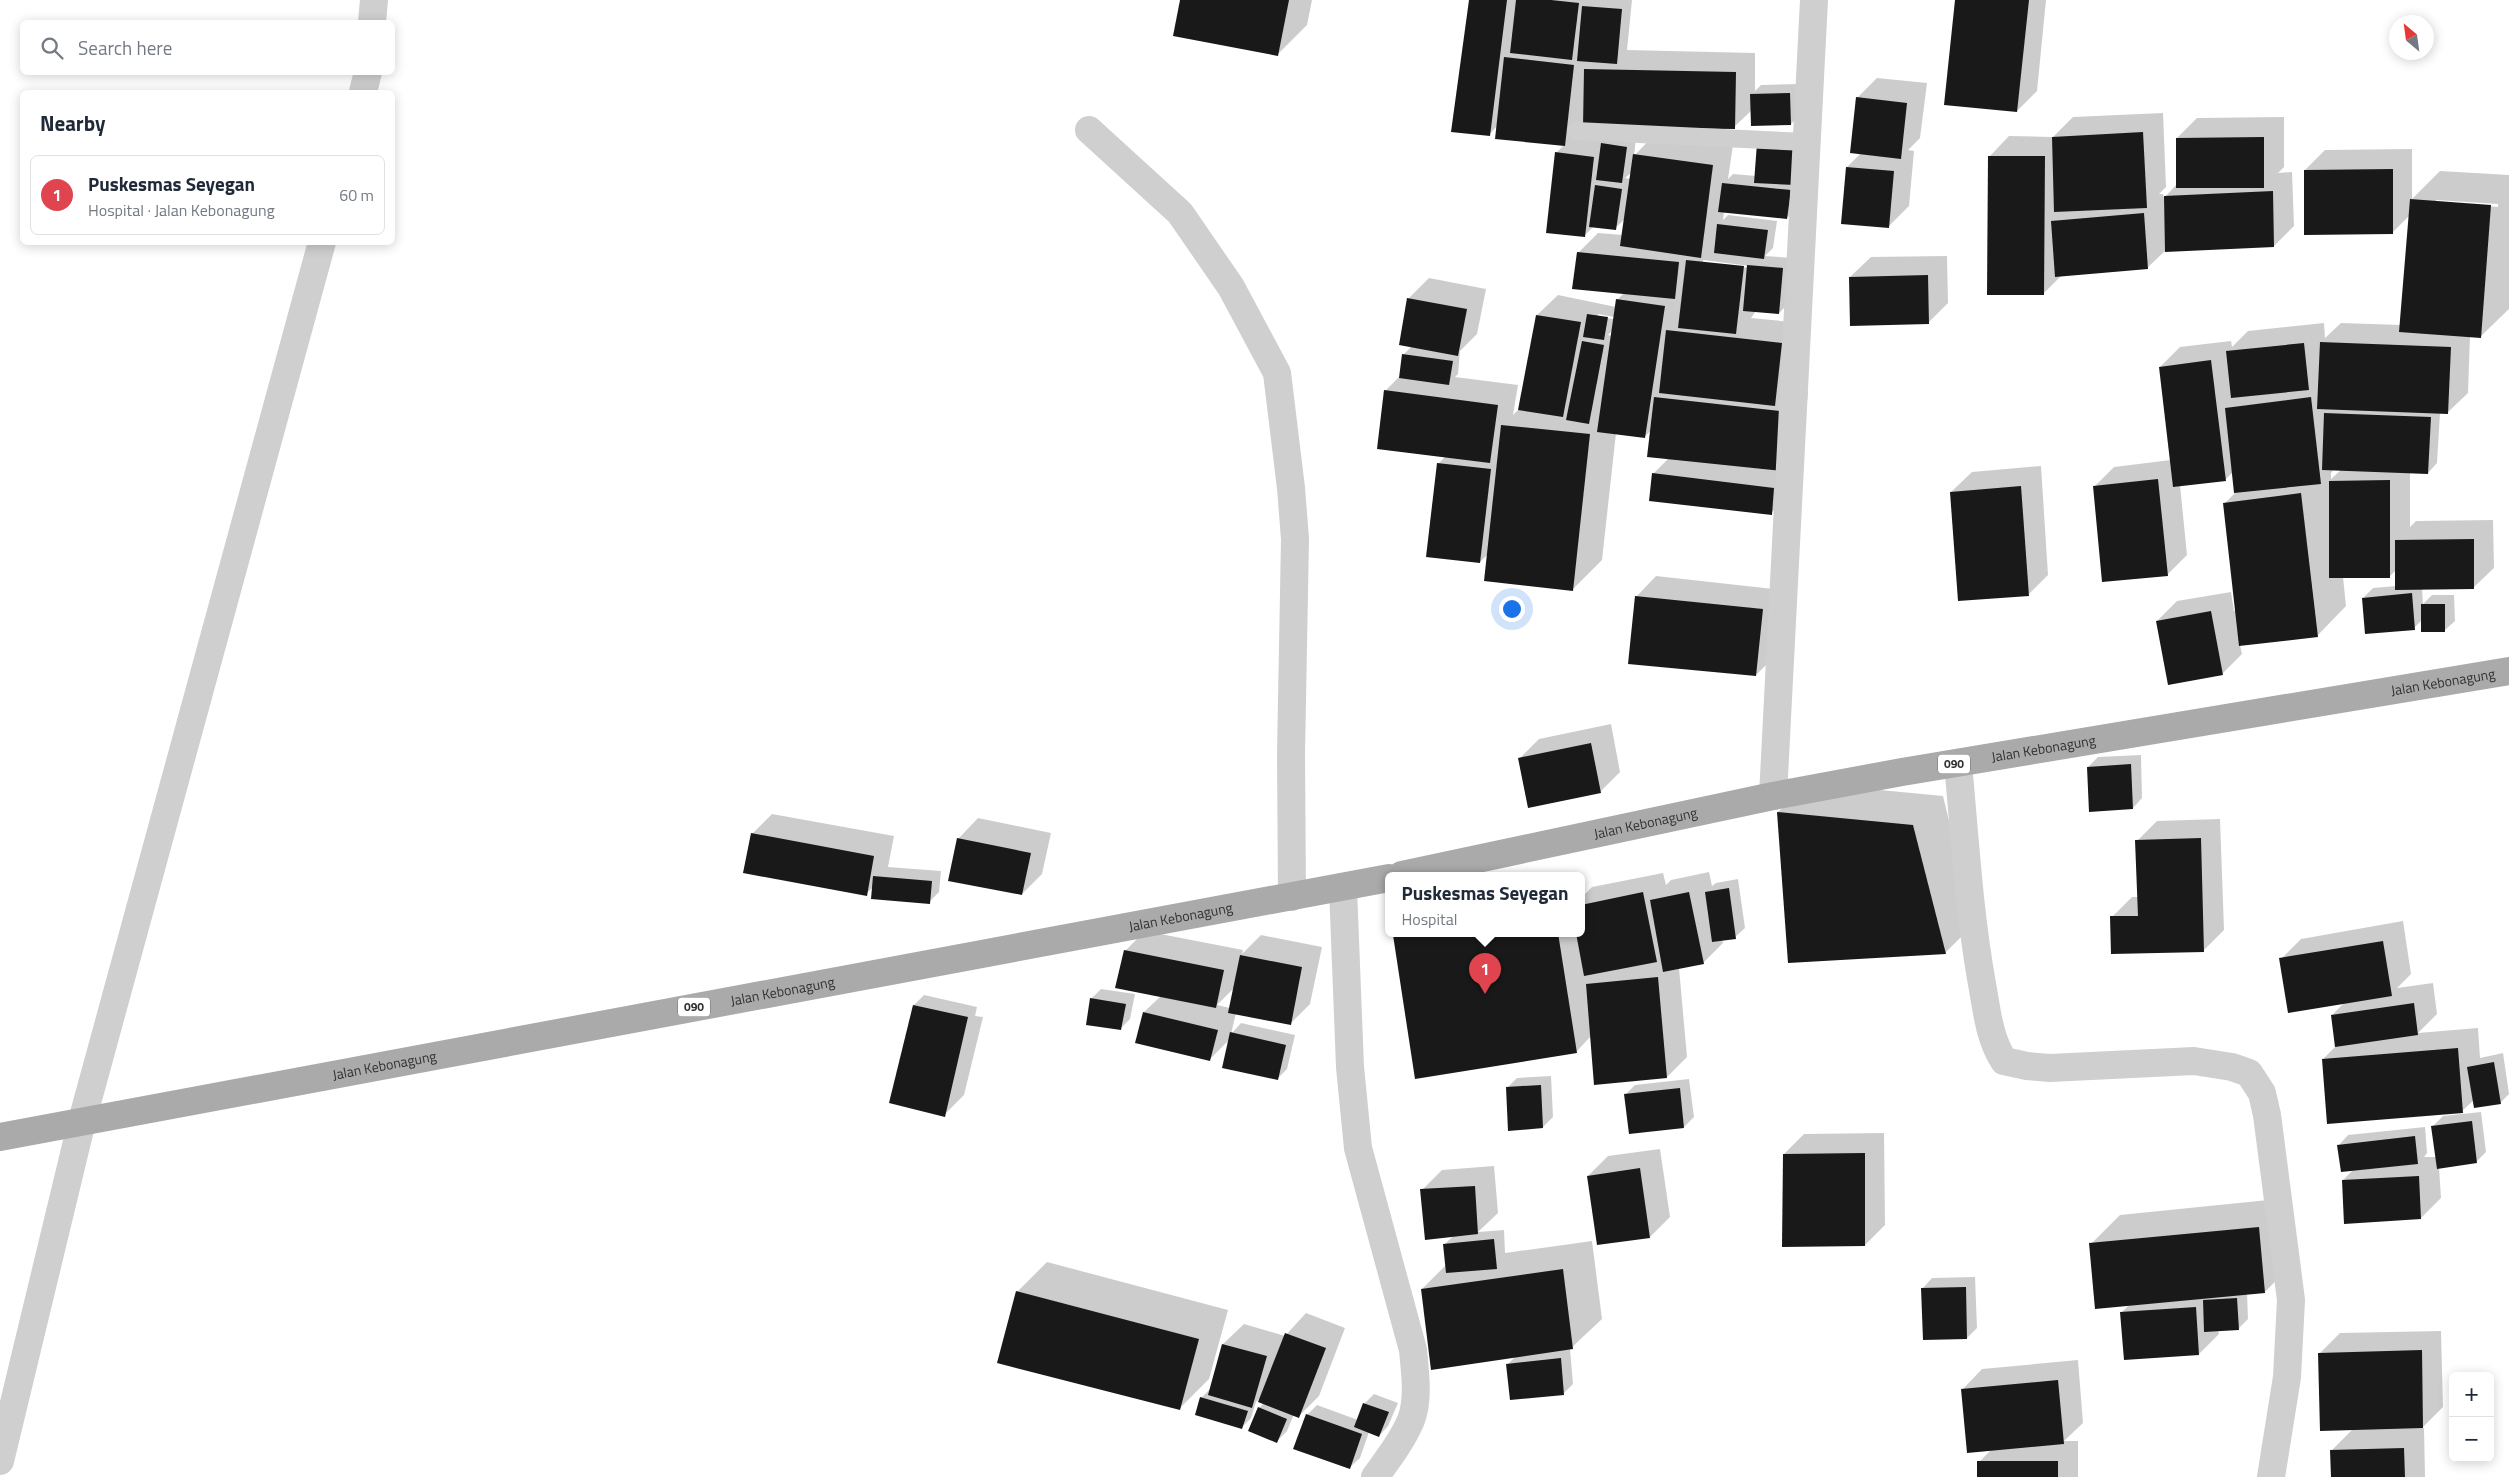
<!DOCTYPE html>
<html lang="en">
<head>
<meta charset="utf-8">
<style>
  :root { --surface:#fff; --page:#f2f2f3; --text:#1f2937; --muted:#747a83; --line:#e0e1e3; --accent:#de3e59 }
  body { margin:0; font-family:"Titillium Web",sans-serif; background:var(--page); color:var(--text) }
  .controls { position:absolute; right:15px; bottom:15px; display:grid; overflow:hidden; border-radius:8px; box-shadow:0 2px 12px #0003 }
  .controls button { width:45px; height:45px; display:grid; place-items:center; padding:0; border:0; border-bottom:1px solid var(--line); background:var(--surface); color:var(--text); font:25px sans-serif }
  .compass { position:absolute; left:2389px; top:15px; width:45px; height:45px; border-radius:50%; background:var(--surface); box-shadow:0 2px 12px #0003; rotate:331deg }
  .you { position:absolute; left:1511px; top:608px; width:18px; height:18px; margin:-12px; border:4px solid #fff; border-radius:50%; background:#1a73e8; box-shadow:0 0 0 8px #1a73e833 }
  .badge { display:grid; place-items:center; width:32px; height:32px; border-radius:50%; background:var(--accent); color:#fff; font-size:16px; font-weight:700 }
  .pin { position:absolute; translate:-50% -41px; filter:drop-shadow(0 1px 2px #0008) }
  .pin::after { content:''; position:absolute; top:26px; width:18px; height:15px; background:inherit; clip-path:polygon(0 0,100% 0,50% 100%) }
  .popup { position:absolute; left:1385px; top:872px; width:200px; height:65px; box-sizing:border-box; display:grid; place-content:center; border-radius:8px; background:var(--surface); filter:drop-shadow(0 1px 4px #0005); font-size:16px; white-space:nowrap; color:var(--muted) }
  .popup b { font-size:19px; color:var(--text) }
  .popup::after { content:''; position:absolute; left:50%; top:100%; margin-left:-10px; border:10px solid transparent; border-top-color:var(--surface) }
  .list { margin:0; padding:0; list-style:none }
  h2 { display:flex; justify-content:space-between; align-items:center; height:65px; margin:0; padding:0 20px; font-size:21px }
  h2 small { font-size:16px; font-weight:400; color:var(--muted) }
  .list li { display:grid; grid-template-columns:32px 1fr auto; gap:15px; align-items:center; box-sizing:border-box; height:80px; margin:0 10px 10px; padding:0 10px; border:1px solid var(--line); border-radius:8px }
  .list b { display:block; font-size:19px; white-space:nowrap }
  .list p { margin:0; font-size:16px; white-space:nowrap; color:var(--muted) }
  .list em { font-size:16px; font-style:normal; color:var(--muted) }
  .icon { flex:none; width:28px; height:28px; fill:none; stroke:currentColor; stroke-width:2; stroke-linecap:round; stroke-linejoin:round }
  .map { position:relative; flex:none; width:2509px; height:1477px; overflow:hidden }
  .search { position:absolute; background:var(--surface); box-shadow:0 2px 12px #0003; left:20px; top:20px; width:375px; height:55px; display:flex; align-items:center; gap:12px; box-sizing:border-box; padding:0 18px; border-radius:8px; color:var(--muted); font-size:19px }
  .panel { position:absolute; background:var(--surface); box-shadow:0 2px 12px #0003; left:20px; top:90px; width:375px; height:155px; border-radius:8px }
  .map>svg:first-child { display:block }
  .shadow { fill:#0003; fill-rule:evenodd }
  .building { fill:#191919 }
  .lines { fill:none; stroke-linecap:round; stroke-linejoin:round }
  .service { stroke:#cfcfcf; stroke-width:18 }
  .minor { stroke:#cfcfcf; stroke-width:28 }
  .primary { stroke:#aaa; stroke-width:28 }
  .labels { text-anchor:middle; stroke-width:5; stroke-linejoin:round; paint-order:stroke }
  .shield { fill:#fff; stroke:#707070; stroke-width:1 }
  .shield-label { font-size:12px; font-weight:bold; fill:#323232 }
  .street-label { font-size:14px; fill:#323232; stroke:#fff }
</style>
</head>
<body>
<div class="map">
<svg width="2509" height="1477" viewBox="0 0 2509 1477">
  <rect width="100%" height="100%" fill="#fff"/>
  <!-- shadow -->
  <g class="shadow">
    <polygon points="1181,0 1312,0 1307,25 1278,54"/>
    <path d="M1470 0H1632L1627 50 1755 53V91L1761 85 1800 84 1801 114 1791 124 1752 110 1734 127 1583 126 1636 138 1634 156 1654 135 1733 145 1728 179 1733 174 1756 176 1807 137 1796 208 1787 218 1724 211 1723 220 1728 215 1777 221 1773 248 1765 256 1793 258 1789 303 1779 313 1756 311 1751 318 1802 323 1789 390 1808 392 1802 450 1791 493 1771 513 1653 474 1669 458 1652 430 1645 436 1616 433 1602 560 1573 589 1488 554 1480 562 1438 464 1446 456 1385 391 1400 376 1403 355 1412 346 1409 298 1429 278 1486 289 1477 334 1460 351 1458 374 1455 377 1518 385 1513 415 1520 408 1537 315 1558 295 1616 307 1617 300 1624 293 1578 253 1598 233 1623 235 1626 218 1615 228 1594 226 1584 236 1556 153 1564 145 1497 126 1489 135ZM1632 172 1631 179 1625 178ZM1703 260 1750 266V268L1703 263ZM1598 314 1614 317V319L1598 317ZM1613 330 1612 336 1608 335Z"/>
    <polygon points="1956,0 2046,0 2037,91 2017,111"/>
    <polygon points="1877,78 1927,83 1920,138 1908,150 1914,151 1909,206 1889,226 1847,167 1861,153 1857,98"/>
    <polygon points="2163,113 2166,187 2159,194 2163,194 2164,198 2177,184 2177,138 2197,118 2284,117 2284,167 2278,173 2292,172 2294,226 2274,246 2165,251 2147,268 2062,275 2044,293 1989,157 2009,136 2053,137 2073,117"/>
    <path d="M2412 149V199L2440 171 2509 175V309L2480 337 2470 336 2468 393 2447 413H2440L2437 463 2428 473 2410 472V527L2416 521 2493 520 2494 568 2473 588H2422L2423 604 2432 595H2454L2455 621 2445 630 2422 620 2414 628 2363 598 2373 588 2396 586V570L2390 576 2343 577 2346 606 2317 636 2240 645 2242 654 2222 674 2157 621 2177 601 2231 592 2234 611H2236L2224 504 2236 492 2233 472 2225 480 2180 485 2187 555 2167 575 2094 487 2114 467 2171 460 2160 367 2180 347 2231 341 2232 347 2248 331 2324 323 2325 338 2341 323 2401 325 2410 215 2392 233 2305 170 2325 150ZM2436 200 2498 204V207L2436 202ZM2334 469H2342L2331 479V473Z"/>
    <polygon points="1947,256 1948,303 1928,323 1850,277 1871,257"/>
    <polygon points="2041,466 2048,575 2028,595 1951,492 1972,472"/>
    <polygon points="1656,576 1783,590 1776,655 1756,675 1636,597"/>
    <polygon points="1611,724 1620,772 1600,792 1519,759 1539,739"/>
    <polygon points="2141,755 2142,798 2133,808 2088,767 2098,757"/>
    <polygon points="1807,783 1943,796 1974,924 1945,953 1778,812"/>
    <polygon points="772,814 894,836 888,867 941,871 939,892 929,902 873,887 866,894 752,834"/>
    <polygon points="978,818 1051,833 1042,874 1022,894 958,839"/>
    <polygon points="2220,819 2224,930 2204,950 2112,917 2132,897 2139,897 2137,841 2157,821"/>
    <polygon points="1709,872 1712,886 1716,883 1738,879 1745,928 1735,937 1722,939 1723,943 1703,963 1679,968 1687,1057 1667,1077 1591,1036 1576,1052 1394,936 1397,933 1581,933 1581,881 1583,880 1585,894 1592,887 1663,873 1666,885 1671,880"/>
    <polygon points="2403,921 2411,974 2397,988 2433,983 2437,1014 2418,1033 2478,1028 2480,1058 2503,1053 2509,1094 2500,1103 2474,1100 2462,1111 2323,1059 2336,1046 2332,1015 2345,1002 2281,959 2301,939"/>
    <path d="M1145 931 1243 950 1242 954 1261 935 1322 947 1310 1004 1290 1024 1236 1013 1231 1034 1241 1023 1295 1035 1287 1069 1277 1079 1230 1039 1209 1060 1144 1012 1161 996 1125 951ZM1234 988 1230 1008 1217 1005Z"/>
    <polygon points="1101,989 1135,994 1130,1019 1120,1029 1091,999"/>
    <polygon points="924,995 977,1007 975,1016 983,1017 964,1095 944,1115 910,1023 914,1005"/>
    <polygon points="1551,1076 1553,1117 1543,1127 1507,1088 1517,1078"/>
    <polygon points="1689,1079 1694,1117 1684,1127 1625,1095 1635,1085"/>
    <polygon points="2481,1112 2486,1152 2476,1162 2439,1167 2441,1198 2421,1218 2343,1180 2353,1170 2339,1145 2348,1135 2425,1127 2427,1153 2424,1157 2437,1157 2433,1126 2443,1116"/>
    <polygon points="1884,1133 1885,1225 1865,1245 1784,1154 1804,1134"/>
    <polygon points="1660,1149 1670,1217 1650,1237 1588,1176 1608,1156"/>
    <polygon points="1494,1166 1498,1213 1478,1232 1504,1230 1505,1253 1592,1241 1602,1319 1570,1349 1573,1384 1563,1394 1508,1364 1516,1356 1422,1289 1446,1265 1445,1244 1454,1235 1422,1190 1442,1170"/>
    <polygon points="2288,1198 2294,1262 2265,1292 2247,1293 2248,1319 2238,1329 2218,1330 2219,1334 2199,1354 2122,1312 2129,1305 2091,1244 2120,1215"/>
    <polygon points="1047,1262 1228,1310 1209,1379 1179,1409 1017,1292"/>
    <polygon points="1975,1277 1977,1328 1967,1338 1923,1288 1932,1278"/>
    <polygon points="1306,1313 1345,1328 1319,1396 1299,1416 1294,1414 1287,1431 1277,1441 1259,1408 1264,1403 1262,1396 1256,1402 1251,1418 1241,1428 1201,1398 1211,1388 1223,1344 1244,1324 1285,1336"/>
    <polygon points="2441,1331 2443,1407 2422,1428 2424,1428 2425,1477 2332,1477 2331,1451 2353,1429 2320,1353 2340,1333"/>
    <polygon points="2078,1360 2083,1423 2064,1441 2078,1441 2078,1477 1978,1477 1979,1462 1991,1450 1962,1390 1982,1369"/>
    <polygon points="1374,1394 1398,1403 1388,1426 1379,1436 1369,1432 1360,1458 1350,1467 1307,1415 1317,1405 1358,1420 1364,1404"/>
  </g>
  <!-- building -->
  <g class="building">
    <polygon points="1180,0 1289,0 1278,56 1173,36"/>
    <polygon points="1469,0 1507,0 1490,136 1451,132"/>
    <polygon points="1516,0 1551,0 1579,3 1572,60 1510,53"/>
    <polygon points="1955,0 2029,0 2017,112 1944,105"/>
    <polygon points="1582,6 1622,9 1617,64 1577,61"/>
    <polygon points="1504,57 1574,65 1565,146 1495,139"/>
    <polygon points="1584,69 1736,72 1735,129 1583,127"/>
    <polygon points="1790,93 1791,125 1751,126 1750,94"/>
    <polygon points="1856,97 1907,103 1901,159 1850,153"/>
    <polygon points="2143,132 2147,208 2054,212 2052,137"/>
    <polygon points="2264,137 2264,188 2176,188 2176,138"/>
    <polygon points="1601,143 1627,147 1622,183 1596,180"/>
    <polygon points="1757,143 1798,146 1795,185 1754,183"/>
    <polygon points="1555,152 1594,157 1585,237 1546,233"/>
    <polygon points="1633,154 1713,165 1701,258 1620,246"/>
    <polygon points="1988,156 2045,156 2044,295 1987,295"/>
    <polygon points="1846,167 1894,171 1889,228 1841,224"/>
    <polygon points="2393,169 2393,234 2304,235 2304,170"/>
    <polygon points="1722,183 1791,190 1787,219 1718,212"/>
    <polygon points="1595,185 1622,189 1616,230 1589,227"/>
    <polygon points="2273,191 2274,247 2165,252 2164,196"/>
    <polygon points="2410,199 2491,205 2481,338 2399,332"/>
    <polygon points="2144,213 2148,269 2055,277 2051,221"/>
    <polygon points="1717,224 1768,230 1764,259 1714,253"/>
    <polygon points="1577,252 1679,262 1675,299 1572,289"/>
    <polygon points="1686,260 1744,266 1736,334 1678,328"/>
    <polygon points="1747,265 1783,268 1779,314 1743,311"/>
    <polygon points="1928,275 1929,324 1850,326 1849,277"/>
    <polygon points="1407,298 1467,309 1458,356 1399,345"/>
    <polygon points="1616,299 1665,306 1645,438 1597,432"/>
    <polygon points="1587,314 1608,317 1604,340 1583,337"/>
    <polygon points="1536,315 1581,322 1563,417 1518,410"/>
    <polygon points="1666,330 1782,343 1775,406 1659,393"/>
    <polygon points="1582,341 1604,345 1589,424 1566,420"/>
    <polygon points="2320,342 2451,347 2448,414 2317,409"/>
    <polygon points="2304,343 2309,390 2231,398 2226,351"/>
    <polygon points="1402,354 1453,361 1449,385 1399,378"/>
    <polygon points="2211,360 2226,481 2173,487 2159,367"/>
    <polygon points="1384,390 1498,405 1490,463 1377,449"/>
    <polygon points="1654,397 1789,412 1782,471 1647,457"/>
    <polygon points="2311,397 2321,484 2234,493 2225,408"/>
    <polygon points="2324,413 2431,417 2428,474 2322,470"/>
    <polygon points="1501,425 1590,434 1573,591 1484,581"/>
    <polygon points="1437,463 1491,469 1480,563 1426,557"/>
    <polygon points="1652,473 1774,488 1772,515 1649,501"/>
    <polygon points="2158,479 2168,576 2102,582 2093,486"/>
    <polygon points="2390,480 2390,578 2329,578 2329,481"/>
    <polygon points="2021,486 2029,596 1958,601 1950,492"/>
    <polygon points="2301,493 2318,637 2239,646 2223,503"/>
    <polygon points="2474,539 2474,589 2395,590 2395,540"/>
    <polygon points="2412,593 2415,630 2365,634 2362,598"/>
    <polygon points="1635,596 1763,609 1756,676 1628,664"/>
    <rect x="2421" y="604" width="24" height="28"/>
    <polygon points="2211,611 2223,675 2168,685 2156,621"/>
    <polygon points="1591,743 1601,793 1528,808 1518,758"/>
    <polygon points="2131,764 2133,809 2089,812 2087,767"/>
    <polygon points="1777,812 1913,825 1946,954 1788,963"/>
    <polygon points="751,833 874,856 867,896 743,873"/>
    <polygon points="957,838 1031,853 1022,895 948,881"/>
    <polygon points="2201,838 2204,952 2111,954 2110,916 2138,916 2135,840"/>
    <polygon points="873,876 932,881 930,904 871,899"/>
    <polygon points="1729,888 1736,939 1712,942 1705,892"/>
    <polygon points="1643,892 1657,962 1584,976 1576,933 1581,933 1581,905"/>
    <polygon points="1689,892 1704,964 1663,972 1650,900"/>
    <polygon points="1409,933 1558,933 1577,1053 1415,1079 1393,935"/>
    <polygon points="2383,941 2392,996 2288,1013 2279,958"/>
    <polygon points="1124,950 1224,970 1216,1008 1115,988"/>
    <polygon points="1240,955 1302,967 1291,1025 1228,1013"/>
    <polygon points="1658,977 1667,1078 1594,1085 1586,984"/>
    <polygon points="1090,998 1126,1004 1121,1030 1086,1025"/>
    <polygon points="2414,1003 2418,1035 2335,1047 2331,1015"/>
    <polygon points="913,1005 968,1017 945,1117 889,1103"/>
    <polygon points="1143,1012 1218,1030 1210,1061 1135,1043"/>
    <polygon points="1230,1032 1286,1045 1278,1080 1222,1068"/>
    <polygon points="2458,1048 2463,1113 2327,1124 2322,1059"/>
    <polygon points="2494,1062 2501,1104 2474,1108 2467,1067"/>
    <polygon points="1541,1085 1543,1128 1508,1131 1506,1087"/>
    <polygon points="1680,1088 1684,1128 1629,1134 1624,1094"/>
    <polygon points="2472,1121 2477,1163 2437,1169 2431,1126"/>
    <polygon points="2415,1136 2418,1164 2341,1172 2337,1145"/>
    <polygon points="1865,1153 1865,1246 1782,1247 1783,1154"/>
    <polygon points="1640,1168 1650,1238 1597,1245 1587,1176"/>
    <polygon points="2419,1176 2421,1219 2344,1224 2342,1180"/>
    <polygon points="1475,1186 1478,1234 1425,1240 1420,1189"/>
    <polygon points="2259,1227 2265,1293 2095,1309 2089,1243"/>
    <polygon points="1494,1239 1497,1269 1446,1273 1443,1244"/>
    <polygon points="1563,1269 1573,1349 1431,1370 1421,1289"/>
    <polygon points="1966,1287 1967,1339 1923,1340 1921,1288"/>
    <polygon points="1016,1291 1199,1339 1180,1410 997,1363"/>
    <polygon points="2237,1298 2239,1330 2204,1332 2203,1300"/>
    <polygon points="2196,1307 2199,1355 2124,1360 2120,1312"/>
    <polygon points="1285,1333 1326,1348 1299,1418 1258,1402"/>
    <polygon points="1222,1344 1267,1356 1252,1408 1208,1395"/>
    <polygon points="2422,1350 2423,1428 2320,1431 2318,1353"/>
    <polygon points="1561,1358 1564,1395 1510,1400 1506,1364"/>
    <polygon points="2058,1380 2064,1444 1967,1453 1961,1389"/>
    <polygon points="1200,1397 1248,1411 1242,1429 1195,1415"/>
    <polygon points="1363,1403 1389,1412 1379,1437 1354,1427"/>
    <polygon points="1258,1407 1287,1419 1277,1443 1248,1431"/>
    <polygon points="1306,1414 1362,1434 1350,1469 1293,1449"/>
    <polygon points="2404,1448 2405,1477 2331,1477 2330,1450"/>
    <rect x="1977" y="1461" width="81" height="16"/>
  </g>
  <g class="lines">
    <!-- service -->
    <polyline class="service" points="1576,131 1806,142"/>
    <!-- minor -->
    <g class="minor">
      <polyline points="372,22 374,0"/>
      <polyline points="363,92 368,72"/>
      <polyline points="1089,130 1180,213 1231,287 1277,373 1291,488 1295,539 1291,754 1292,897"/>
      <path d="M1958 764C1965 837 1969 912 1982 984 1987 1011 1989 1038 2004 1061L2027 1066 2050 1068 2194 1061 2232 1067 2249 1073 2262 1093 2267 1115 2291 1300 2287 1377 2271 1477"/>
      <polyline points="1773,796 1814,0"/>
      <path d="M1343 888 1350 1067 1358 1148 1413 1350C1415 1372 1419 1399 1411 1420 1402 1441 1388 1459 1375 1477"/>
      <polyline points="0,1461 82,1121 322,242"/>
    </g>
    <!-- primary -->
    <g class="primary">
      <path id="s1" d="M1402 875 1773 796 1902 772 2509 671"/>
      <path id="s2" d="M0 1137 1389 878"/>
    </g>
  </g>
  <g class="labels">
    <!-- shield labels -->
    <g class="shield">
      <rect x="1938" y="754.5" width="32" height="19" rx="4"/>
      <rect x="678" y="997.5" width="32" height="19" rx="4"/>
    </g>
    <g class="shield-label">
      <text x="1954" y="768">090</text>
      <text x="694" y="1011">090</text>
    </g>
    <!-- street labels -->
    <g class="street-label">
      <text dy="5" stroke="none"><textPath href="#s1" startOffset="1059">Jalan Kebonagung</textPath></text>
      <text dy="5" stroke="none"><textPath href="#s1" startOffset="654">Jalan Kebonagung</textPath></text>
      <text dy="5" stroke="none"><textPath href="#s1" startOffset="249">Jalan Kebonagung</textPath></text>
      <text dy="5" stroke="none"><textPath href="#s2" startOffset="1201">Jalan Kebonagung</textPath></text>
      <text dy="5" stroke="none"><textPath href="#s2" startOffset="796">Jalan Kebonagung</textPath></text>
      <text dy="5" stroke="none"><textPath href="#s2" startOffset="391">Jalan Kebonagung</textPath></text>
    </g>
  </g>
</svg>
<div class="controls">
<button>+</button>
<button>−</button>
</div>
<svg class="compass" viewBox="-18 -18 36 36"><path d="M0-13l5 13h-10z" fill="#e53935"/><path d="M0 13l5-13h-10z" fill="#747a83"/></svg>
<div class="you"></div>
<div class="pin badge" style="left:1485px;top:994px;background:#e0444e">1</div>
<div class="popup"><b>Puskesmas Seyegan</b>Hospital</div>
<div class="search"><svg class="icon" aria-label="search" viewBox="0 0 24 24"><circle cx="10" cy="10" r="6"/><path d="M15 15l6 6"/></svg>Search here</div>
<section class="panel">
<h2>Nearby<small></small></h2>
<ul class="list">
<li><span class="badge" style="background:#e0444e">1</span><div><b>Puskesmas Seyegan</b><p>Hospital · Jalan Kebonagung</p></div><em>60 m</em></li>
</ul>
</section>
</div>
</body>
</html>
